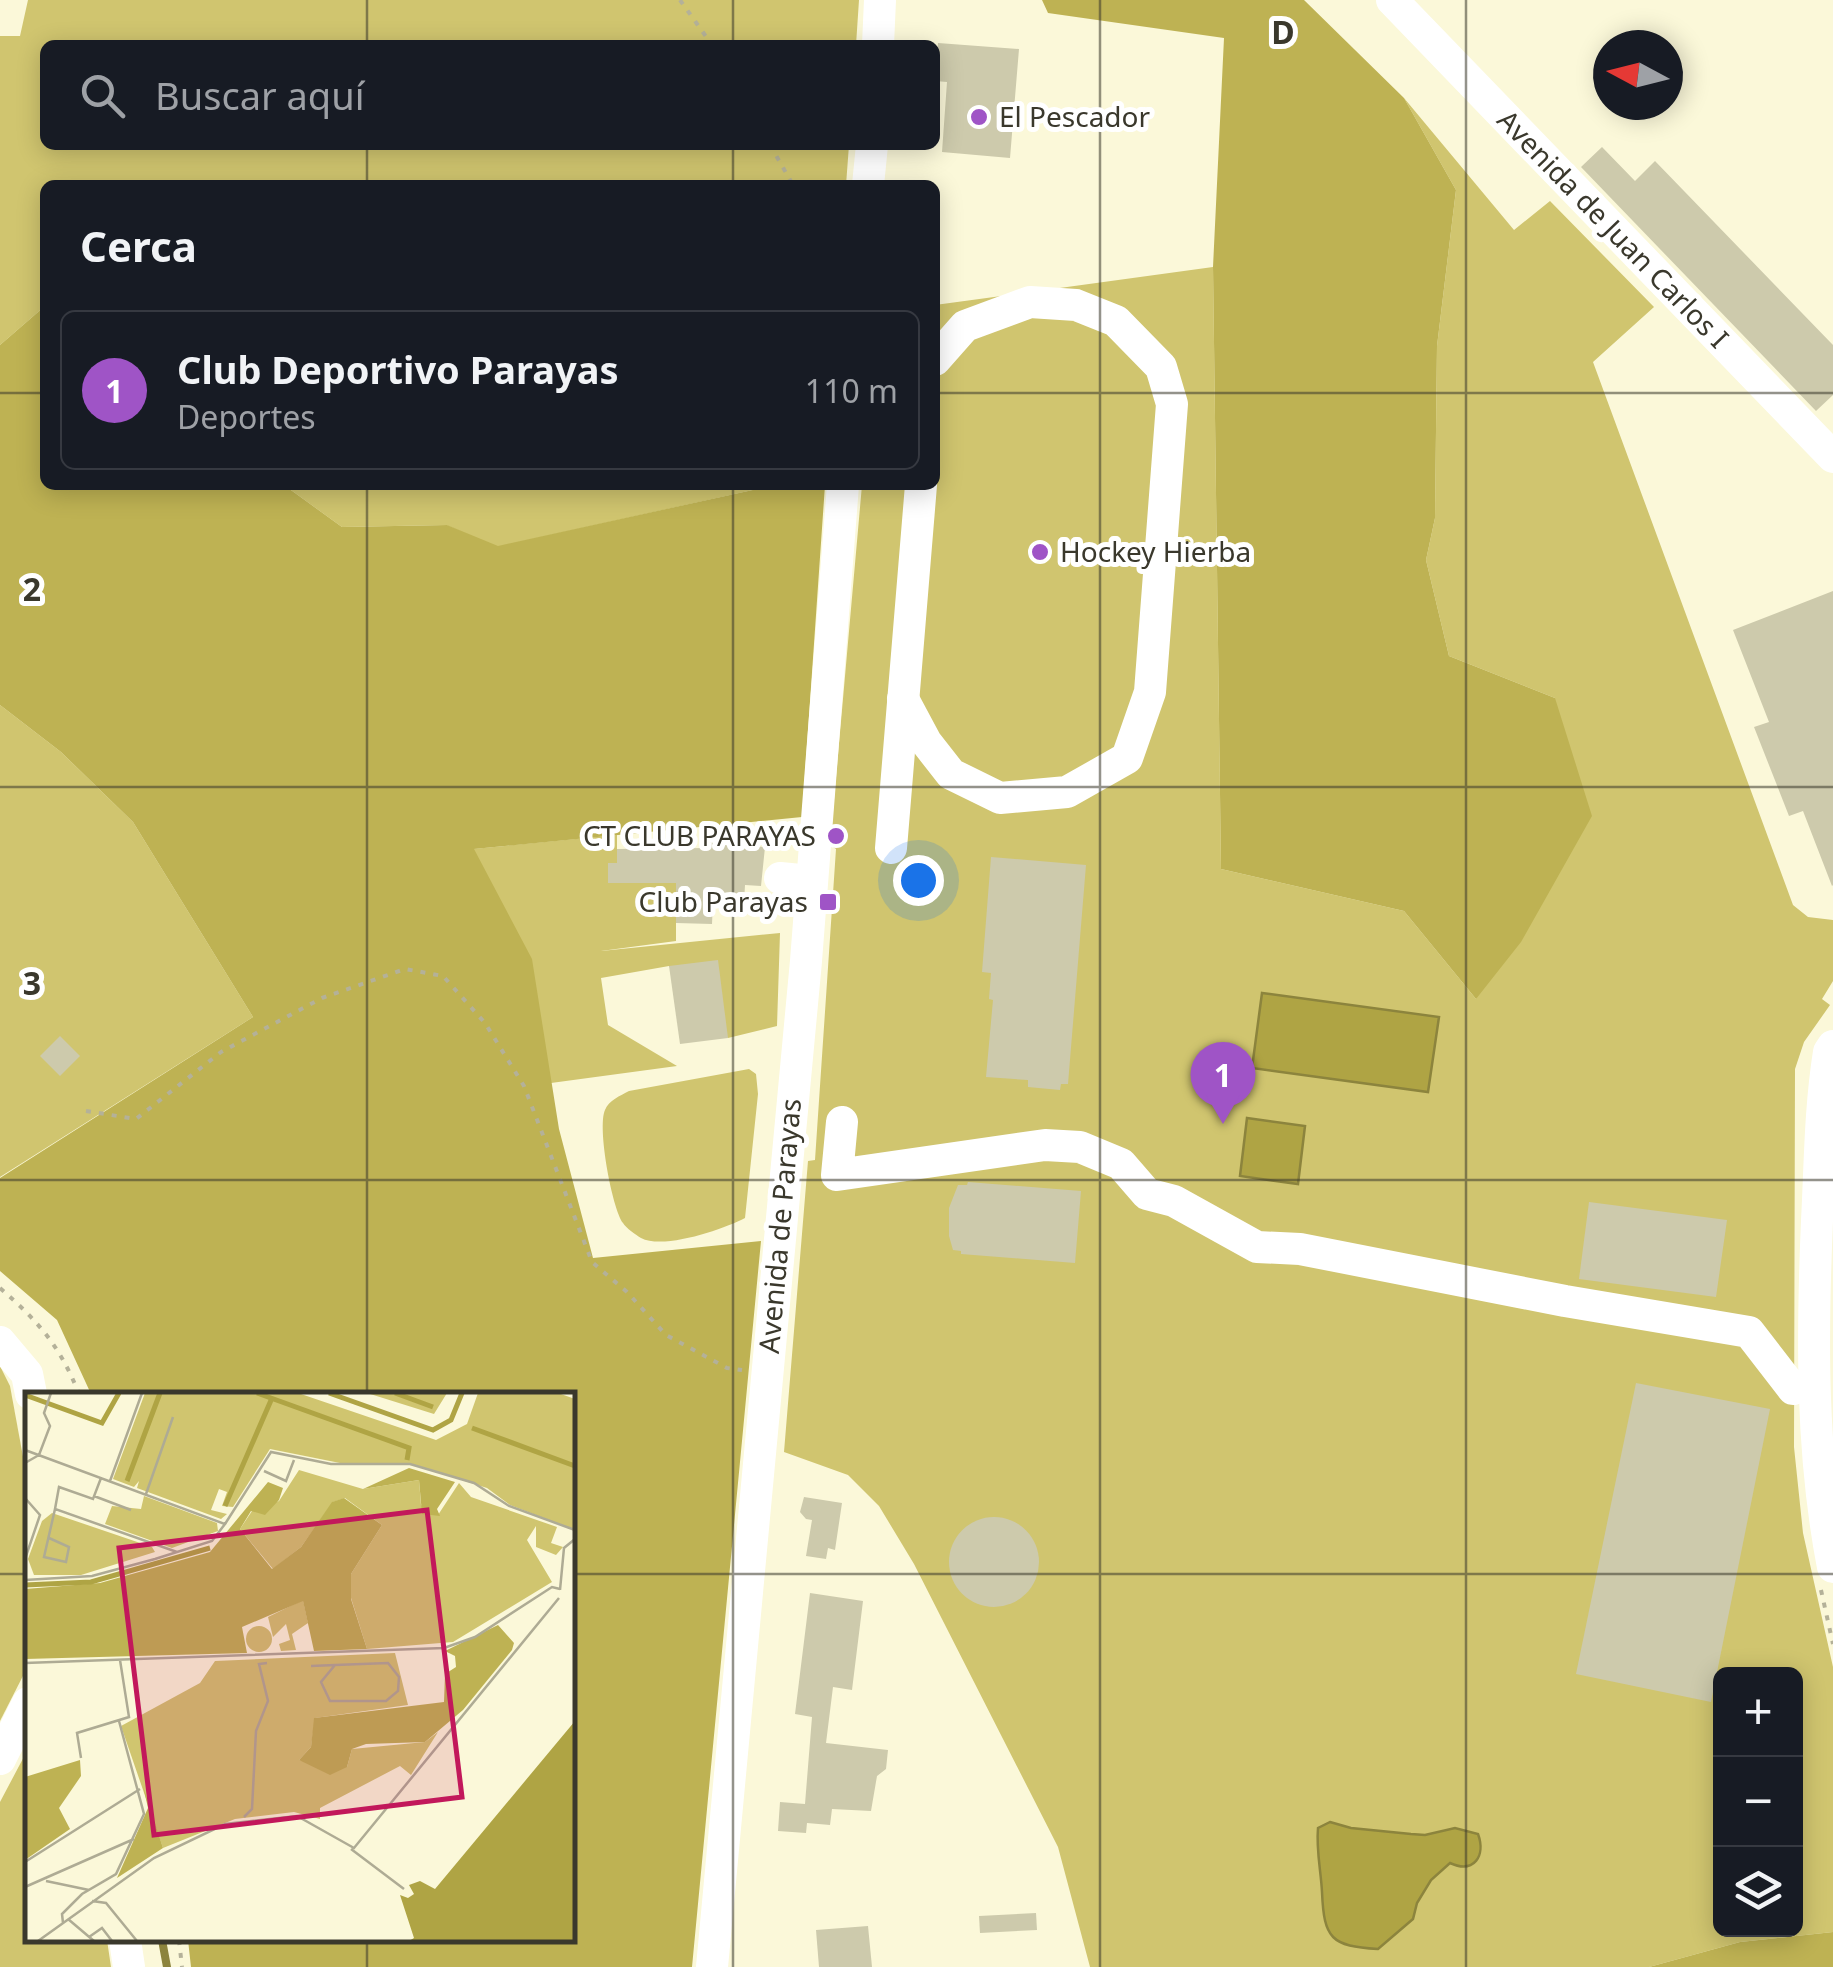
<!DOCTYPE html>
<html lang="es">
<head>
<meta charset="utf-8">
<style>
  :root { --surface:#171b24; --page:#242831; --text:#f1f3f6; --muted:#9ea1a6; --line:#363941; --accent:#9f54c6 }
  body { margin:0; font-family:"Noto Sans",sans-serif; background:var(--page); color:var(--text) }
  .controls { position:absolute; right:30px; bottom:30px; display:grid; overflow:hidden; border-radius:15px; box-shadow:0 5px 25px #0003 }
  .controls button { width:90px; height:90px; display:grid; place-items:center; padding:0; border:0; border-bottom:2px solid var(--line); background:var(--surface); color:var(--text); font:50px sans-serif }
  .compass { position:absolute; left:1593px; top:30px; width:90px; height:90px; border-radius:50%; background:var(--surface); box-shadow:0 5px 25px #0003; rotate:277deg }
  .you { position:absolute; left:918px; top:880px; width:35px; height:35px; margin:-25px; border:8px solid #fff; border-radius:50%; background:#1a73e8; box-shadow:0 0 0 15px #1a73e833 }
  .badge { display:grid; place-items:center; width:65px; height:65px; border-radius:50%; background:var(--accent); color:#fff; font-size:32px; font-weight:700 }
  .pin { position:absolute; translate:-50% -82px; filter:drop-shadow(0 2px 5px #0008) }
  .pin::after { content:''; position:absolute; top:52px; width:35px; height:30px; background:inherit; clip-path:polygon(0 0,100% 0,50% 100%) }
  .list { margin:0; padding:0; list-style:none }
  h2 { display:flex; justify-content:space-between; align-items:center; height:130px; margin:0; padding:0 40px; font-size:42px }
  h2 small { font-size:32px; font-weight:400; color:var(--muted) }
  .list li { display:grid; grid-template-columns:65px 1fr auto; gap:30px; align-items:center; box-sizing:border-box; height:160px; margin:0 20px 20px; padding:0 20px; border:2px solid var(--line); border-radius:15px }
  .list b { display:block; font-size:38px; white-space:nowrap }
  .list p { margin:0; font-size:32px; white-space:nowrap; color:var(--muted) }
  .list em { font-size:32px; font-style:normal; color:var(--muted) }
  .icon { flex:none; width:55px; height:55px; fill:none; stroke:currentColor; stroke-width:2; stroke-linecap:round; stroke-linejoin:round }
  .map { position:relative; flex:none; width:1833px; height:1967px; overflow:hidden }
  .search { position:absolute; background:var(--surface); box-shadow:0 5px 25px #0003; left:40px; top:40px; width:900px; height:110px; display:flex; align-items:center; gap:25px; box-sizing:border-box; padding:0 35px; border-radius:15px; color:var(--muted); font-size:38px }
  .panel { position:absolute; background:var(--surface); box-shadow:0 5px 25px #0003; left:40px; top:180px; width:900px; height:310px; border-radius:15px }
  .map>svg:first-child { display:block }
  .green { fill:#d0c56f; fill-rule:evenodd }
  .forest { fill:#beb253 }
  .water { fill:#afa444; stroke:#8c843d; stroke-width:2.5 }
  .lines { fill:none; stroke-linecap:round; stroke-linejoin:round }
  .stream { stroke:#8c843d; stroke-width:8 }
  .building { fill:#cdcaac }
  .path { stroke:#b4b199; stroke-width:4; stroke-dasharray:5 8; stroke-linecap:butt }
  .minor { stroke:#fff; stroke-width:32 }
  .grid { fill:none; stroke:#3a382c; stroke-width:2.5; stroke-opacity:0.55 }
  .poi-dot { fill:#9f54c6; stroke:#fff; stroke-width:4 }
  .labels { text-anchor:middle; stroke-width:10; stroke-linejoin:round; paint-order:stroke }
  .poi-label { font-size:28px; fill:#3a382c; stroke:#fff; text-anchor:start }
  .street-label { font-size:28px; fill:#3a382c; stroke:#fff }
  .inset-river { fill:none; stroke:#afa444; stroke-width:5 }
  .inset-road { fill:none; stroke:#aeab94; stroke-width:2.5 }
  .view { fill:#c2185b; fill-opacity:0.15; stroke:#c2185b; stroke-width:5 }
  .inset-edge { fill:none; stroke:#3a382c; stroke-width:5 }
  .grid-label { font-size:32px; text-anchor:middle; font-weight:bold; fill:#3a382c; stroke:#fff; stroke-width:10; stroke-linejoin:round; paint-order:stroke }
</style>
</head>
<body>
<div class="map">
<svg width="1833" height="1967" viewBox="0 0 1833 1967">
  <rect width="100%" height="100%" fill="#fbf8d9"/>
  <!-- green -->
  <g class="green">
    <polygon points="28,0 859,0 856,45 45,45 45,145 849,145 846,185 45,185 45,306 0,345 0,36 20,36"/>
    <path d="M1404 98 1514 230 1550 201 1654 307 1593 362 1793 905 1808 917 1833 920V981L1822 999 1830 1005 1804 1042 1795 1069 1794 1447 1803 1533 1833 1667V1932L1740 1942 1649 1967H1090L1058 1847 914 1564 879 1506 848 1475 784 1452 808 1161 815 1160 836 849 830 845 862 485H935V305L1213 267 1221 869 1404 911 1476 999 1555 698 1449 656 1426 560 1435 518 1437 346 1456 190ZM1720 1674H1796V1930H1720Z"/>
    <polygon points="284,485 775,485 497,547 446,525 342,527"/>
    <polygon points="0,705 61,752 133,822 253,1017 0,1177"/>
    <polygon points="617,835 617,863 608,864 608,882 676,883 676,941 601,951 780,933 777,1026 728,1038 669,966 601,978 608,1025 677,1066 551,1083 473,849"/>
    <path d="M749 1069 756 1074 758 1094 745 1218C724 1229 664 1250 641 1238 636 1235 626 1228 623 1223 612 1208 597 1127 605 1110 609 1100 620 1096 629 1091Z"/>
    <polygon points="0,1366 10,1386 28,1484 27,1668 0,1721"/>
    <polygon points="27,1751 28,1940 107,1940 111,1967 0,1967 0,1802"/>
  </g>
  <!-- forest -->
  <g class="forest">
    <polygon points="1042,0 1304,0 1404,98 1456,190 1437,346 1435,518 1426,560 1449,656 1555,698 1592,816 1521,942 1476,999 1404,911 1221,869 1213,267 1224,38 1048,13"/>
    <polygon points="45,306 45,485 284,485 342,527 447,525 498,546 775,485 825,485 802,817 474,849 532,959 559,1129 593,1258 761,1241 692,1967 191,1967 188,1940 572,1940 572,1394 91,1394 57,1320 0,1271 0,1178 253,1017 133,822 61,752 0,705 0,345"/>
    <polygon points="1833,1932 1833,1967 1649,1967 1740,1942"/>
  </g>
  <!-- water -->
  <g class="water">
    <polygon points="1262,993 1439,1017 1428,1092 1252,1068"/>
    <polygon points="1247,1118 1305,1126 1298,1184 1240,1176"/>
    <path d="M1330 1822 1351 1828 1411 1834 1425 1835 1455 1828 1478 1834C1486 1856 1474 1874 1450 1863L1431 1880 1417 1903 1413 1919 1378 1949C1331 1946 1324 1939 1322 1892 1321 1871 1316 1850 1318 1828Z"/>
  </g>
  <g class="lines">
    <!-- stream -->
    <polyline class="stream" points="162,1940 167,1967"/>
  </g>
  <!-- building -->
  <g class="building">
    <polygon points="938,43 1019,49 1010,158 942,152 947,82 935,81"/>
    <polygon points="1602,147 1635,181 1655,161 1833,345 1833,395 1816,411 1581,167"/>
    <polygon points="1833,591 1833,885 1832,886 1803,811 1789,816 1754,727 1769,722 1733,630"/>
    <polygon points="706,842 765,847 761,886 745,885 744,903 713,901 712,924 676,923 676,883 608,883 608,863 617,863 617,849 706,848"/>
    <polygon points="991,857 1086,865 1068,1084 1061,1084 1060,1090 1028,1087 1028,1080 986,1077 993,1000 989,999 991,973 982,972"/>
    <polygon points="718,960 728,1038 680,1044 669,966"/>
    <polygon points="60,1036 80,1056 60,1076 40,1056"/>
    <polygon points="968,1182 1081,1191 1075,1263 961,1254 961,1251 953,1250 949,1236 949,1208 958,1185 967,1185"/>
    <polygon points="1589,1202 1727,1220 1716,1297 1579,1279"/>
    <polygon points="1636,1383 1770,1409 1711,1702 1576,1674"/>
    <polygon points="804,1497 842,1503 835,1550 828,1548 826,1559 806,1556 812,1520 806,1519 800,1512"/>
    <circle cx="994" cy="1562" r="45"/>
    <polygon points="810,1593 863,1601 852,1690 833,1687 826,1743 888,1750 886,1769 877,1776 871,1811 832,1809 830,1825 807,1823 806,1833 778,1831 780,1802 805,1804 812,1717 795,1714"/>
    <polygon points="1036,1913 1037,1930 980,1933 979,1916"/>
    <polygon points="868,1926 872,1967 819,1967 816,1930"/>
  </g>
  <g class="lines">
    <!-- path -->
    <g class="path">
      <polyline points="680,0 712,45"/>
      <polyline points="770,145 793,185"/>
      <polyline points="86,1111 136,1119 221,1052 322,998 405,969 443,976 485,1023 524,1086 592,1262 627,1292 666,1335 727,1368 742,1370"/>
      <path d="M0 1288C39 1322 60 1346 79 1394"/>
      <polyline points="1821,1590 1833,1644"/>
      <polyline points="179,1940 182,1967"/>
    </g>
    <!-- minor -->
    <g class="minor">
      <polyline points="1392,0 1833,457"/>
      <polyline points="878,45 880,0"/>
      <polyline points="868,185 872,145"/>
      <polyline points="903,699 926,742 951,774 1000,798 1067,792 1127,758 1150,692 1172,404 1161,367 1116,321 1076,305 1030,302 965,326 935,360"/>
      <polyline points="891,848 921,485"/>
      <polyline points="780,878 811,881"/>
      <path d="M1833 1046 1829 1052C1820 1108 1820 1164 1817 1221 1812 1337 1811 1453 1833 1567"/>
      <polyline points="842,1122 837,1175 1045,1145 1080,1147 1121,1164 1147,1194 1174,1201 1257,1247 1300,1249 1565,1301 1749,1332 1793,1389"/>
      <polyline points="0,1342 27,1374 31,1394"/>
      <polyline points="0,1759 28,1703"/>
      <polyline points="125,1940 129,1967"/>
      <polyline points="712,1967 806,961 843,485"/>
    </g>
  </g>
  <!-- grid -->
  <path class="grid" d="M367 0V45M733 0V45M1100 0V1967M1466 0V1967M367 145V185M733 145V185M0 393H45M935 393H1833M367 485V1394M733 485V1967M0 787H1833M0 1180H1833M0 1574H28M572 1574H1833M367 1940V1967"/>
  <!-- markers -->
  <g class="poi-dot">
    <circle cx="979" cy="117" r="10"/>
    <circle cx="1040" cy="552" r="10"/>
    <circle cx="836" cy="836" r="10"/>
    <rect x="818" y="892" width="20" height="20" rx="5"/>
  </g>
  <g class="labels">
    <!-- poi labels -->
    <g class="poi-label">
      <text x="999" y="127">El Pescador</text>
      <text x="1060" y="562">Hockey Hierba</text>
      <text x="816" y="846" text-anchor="end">CT CLUB PARAYAS</text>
      <text x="808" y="912" text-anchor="end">Club Parayas</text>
    </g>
    <!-- street labels -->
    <g class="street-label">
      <text transform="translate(1613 229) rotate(46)" y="10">Avenida de Juan Carlos I</text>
      <text transform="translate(780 1226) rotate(-85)" y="10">Avenida de Parayas</text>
    </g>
  </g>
  <!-- overview -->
  <g transform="translate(25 1392)">
    <rect width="550" height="550" fill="#fbf8d9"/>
    <path d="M120 1H273L411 48 442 32 453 1H533L550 7V138L485 113 462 96 383 71 320 72 245 57 208 115 197 114 202 100 194 97 186 118 202 122 196 127 112 96 114 89 109 95 88 87ZM342 1H341H422L409 22ZM274 78 338 97 394 88 396 113 413 123 434 91 446 105 532 135 526 151 538 155 531 163 511 155V134L502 148 527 190 428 250 342 257 326 206V182L357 133 320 106 308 110 276 155 248 177 215 137 227 119 254 109ZM119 104 192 131 193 139 147 156 80 132 87 114 116 117ZM27 121 127 155 130 160 56 183H9L3 167 17 129ZM278 208 283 231 267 242 271 258 256 259 254 252 265 248 261 232 248 245 243 225ZM221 247a13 13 0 1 1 26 0a13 13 0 1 1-26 0ZM370 261 383 313 290 326 286 355 274 368 322 375 327 357 400 350 413 340 386 383 375 374 295 416V427L269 420 210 427 138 456 96 334 175 291 190 269Z" fill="#d0c56f"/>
    <path d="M384 76 430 90 412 117 415 124 397 122 394 88 338 97ZM243 90 258 96 254 108 240 123 226 119 215 137 247 177 276 155 307 110 319 106 357 133 326 182V207L342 257 289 259 278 209 217 235 222 261 0 267V197L75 191 185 160ZM473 233 489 251 487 258 438 318 400 350 341 352 327 357 322 375 305 383 274 368 286 355 289 326 419 310 420 282 431 275 430 264 420 259ZM55 368 56 384 34 416 45 437 0 468V385ZM118 394 138 456 92 486 123 416Z" fill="#beb253"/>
    <path d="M550 329V549H384L389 546 375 503 383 506 389 502 384 493 395 489 410 497Z" fill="#afa444"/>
    <path class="inset-river" d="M232 1 384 56 382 68M304 1 408 38 426 28 437 1M370 1 408 15M0 3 77 31 94 1M447 36 550 74M102 89 135 1M200 114 247 6M0 193 66 190 185 156"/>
    <path class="inset-road" d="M0 58 200 132 187 149 130 167 67 184 0 188M0 71 14 63 25 34 19 21 26 1M239 79 261 89 269 68M76 86 68 107 34 95 30 117 152 160M85 89 117 1M121 102 148 25M69 104 106 118M0 106 15 123 0 167M200 132 246 60 306 72H385L449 91 484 114 550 138M24 146 44 155 41 170 19 165 30 117M535 198 539 156 550 147M0 271 419 256 450 245 527 195 535 197M286 274 310 273 363 271 374 285 373 299 361 309H305L296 290 310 273M56 366 52 341 104 325 95 268M219 425 227 417 231 339 243 309 234 272 242 271M326 457 379 497M0 470 115 397M21 489 64 498M0 495 109 447M67 509 81 511 112 549M43 527 69 549M38 531 37 522 57 502 91 482 119 422 94 329M64 545 77 536 87 549M13 549 129 466 200 432 272 424 329 456 534 206"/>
    <path class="view" d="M402 118 437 405 129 443 94 156Z"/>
    <rect width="550" height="550" class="inset-edge"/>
  </g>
  <g class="grid-label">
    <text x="1283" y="44">D</text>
    <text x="32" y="601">2</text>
    <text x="32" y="995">3</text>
  </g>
</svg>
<div class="controls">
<button>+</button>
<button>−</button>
<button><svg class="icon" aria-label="layers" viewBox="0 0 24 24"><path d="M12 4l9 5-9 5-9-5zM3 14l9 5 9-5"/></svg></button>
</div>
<svg class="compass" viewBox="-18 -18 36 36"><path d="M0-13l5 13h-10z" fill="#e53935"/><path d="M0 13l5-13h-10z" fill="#9ea1a6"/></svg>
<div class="you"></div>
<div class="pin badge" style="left:1223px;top:1124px">1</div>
<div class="search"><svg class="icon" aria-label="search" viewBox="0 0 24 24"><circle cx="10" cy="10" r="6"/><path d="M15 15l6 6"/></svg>Buscar aquí</div>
<section class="panel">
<h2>Cerca<small></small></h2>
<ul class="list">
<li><span class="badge">1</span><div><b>Club Deportivo Parayas</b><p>Deportes</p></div><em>110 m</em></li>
</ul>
</section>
</div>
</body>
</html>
